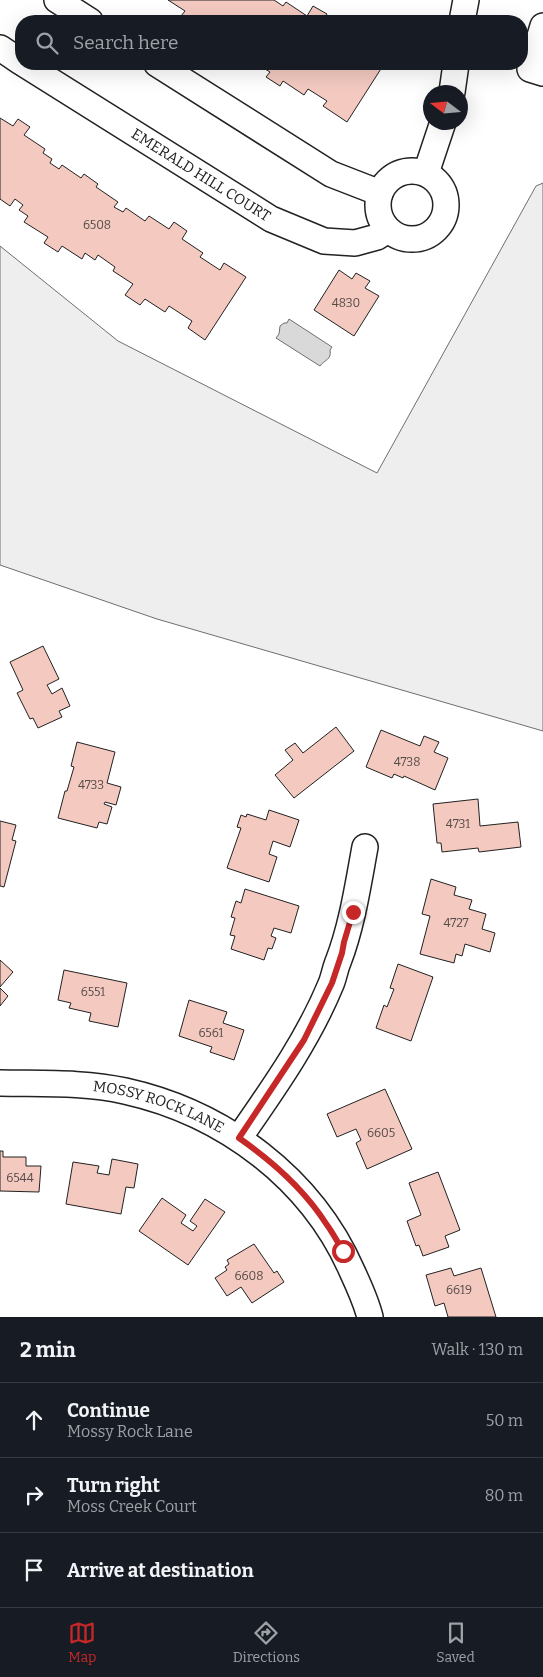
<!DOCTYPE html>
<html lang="en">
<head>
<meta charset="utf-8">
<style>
  :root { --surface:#171b24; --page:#20242c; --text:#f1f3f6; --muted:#9ea1a6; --line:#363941; --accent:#c62828 }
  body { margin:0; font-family:Bitter,serif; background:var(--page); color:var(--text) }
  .compass { position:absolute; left:423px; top:85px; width:45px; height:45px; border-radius:50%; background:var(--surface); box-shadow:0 5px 20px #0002; rotate:286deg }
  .stop { position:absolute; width:15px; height:15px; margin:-11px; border:4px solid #c62828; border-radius:50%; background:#fff }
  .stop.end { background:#c62828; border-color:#fff; box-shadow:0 1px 5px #0008 }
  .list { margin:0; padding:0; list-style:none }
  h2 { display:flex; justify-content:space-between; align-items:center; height:65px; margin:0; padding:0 20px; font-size:21px }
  h2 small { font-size:16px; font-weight:400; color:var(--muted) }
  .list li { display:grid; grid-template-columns:32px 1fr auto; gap:15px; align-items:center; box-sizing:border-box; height:75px; padding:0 20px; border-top:1px solid var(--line) }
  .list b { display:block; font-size:19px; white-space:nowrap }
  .list p { margin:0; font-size:16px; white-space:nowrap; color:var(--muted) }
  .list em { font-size:16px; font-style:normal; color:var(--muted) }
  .icon { flex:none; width:28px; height:28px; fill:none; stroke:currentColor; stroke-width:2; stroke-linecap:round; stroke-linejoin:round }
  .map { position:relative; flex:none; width:543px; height:1317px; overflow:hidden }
  .search { position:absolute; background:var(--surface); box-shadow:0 5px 20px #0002; left:15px; right:15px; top:15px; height:55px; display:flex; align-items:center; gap:12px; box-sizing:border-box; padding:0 18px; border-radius:20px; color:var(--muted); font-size:19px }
  .sheet { height:290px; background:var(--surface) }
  nav { display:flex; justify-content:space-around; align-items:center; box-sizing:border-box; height:70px; border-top:1px solid var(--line); background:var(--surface); font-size:14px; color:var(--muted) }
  nav a { display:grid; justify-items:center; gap:2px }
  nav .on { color:var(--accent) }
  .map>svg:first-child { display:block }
  .green { fill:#eee; stroke:#6f6f6f }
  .water { fill:#d9d9d9; stroke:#6f6f6f }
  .building { fill:#f3c9c0; stroke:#222 }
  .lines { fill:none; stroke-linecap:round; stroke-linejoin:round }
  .minor-casing { stroke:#222; stroke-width:28 }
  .minor { stroke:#fff; stroke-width:25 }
  .route { stroke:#c62828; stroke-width:6 }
  .labels { text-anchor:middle; stroke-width:4; stroke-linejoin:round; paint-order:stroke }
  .number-label { font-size:12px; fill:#564c4a }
  .street-label { font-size:15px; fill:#222; stroke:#fff }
</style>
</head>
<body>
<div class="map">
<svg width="543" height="1317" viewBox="0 0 543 1317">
  <rect width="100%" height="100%" fill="#fff"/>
  <!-- green -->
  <polygon class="green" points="543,183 543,731 157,619 0,565 0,246 118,341 377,473 536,186"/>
  <!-- water -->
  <path class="water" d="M289 319 332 347 330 350C332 360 324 360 320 366L276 338 279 334 280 326 284 323H287Z"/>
  <!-- building -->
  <g class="building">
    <polygon points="168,0 274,0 283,6 286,2 307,16 313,6 327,14 323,21 188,21 181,16 185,11"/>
    <polygon points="257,64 384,64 347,122 323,106 327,101 308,89 304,95 283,81 280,86 266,77 270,72"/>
    <polygon points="0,118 13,126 18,119 30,127 24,135 45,149 43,153 52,159 50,163 59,169 62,165 81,178 84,174 98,184 96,187 118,202 114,207 123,212 126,208 145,221 149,216 169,229 174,222 187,231 182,239 203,253 200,257 220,270 224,263 246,277 205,340 188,328 192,321 169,306 165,312 145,299 140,305 125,295 133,284 113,271 115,267 98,255 95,260 85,253 82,259 62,246 58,252 44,243 48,237 24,222 28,216 19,210 23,205 15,199 10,206 0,199"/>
    <polygon points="339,270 352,279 356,273 370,281 365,288 379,296 354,336 314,310"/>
    <polygon points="43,646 59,679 47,685 52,694 62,688 70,706 59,711 62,717 38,728 33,718 30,719 17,693 23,690 10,662"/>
    <polygon points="336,727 354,751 294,798 275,775 293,760 285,750 295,743 303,753"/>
    <polygon points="381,730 420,746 424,736 439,742 434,752 448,758 435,790 404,776 403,778 394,774 392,778 366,767"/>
    <polygon points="77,742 115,752 107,783 121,787 116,805 105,802 104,804 112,807 107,824 99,822 97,828 58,818 65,791 67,791 74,767 71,766"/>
    <polygon points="478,799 480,826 518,822 521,847 479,852 478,848 442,852 441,843 437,843 433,804"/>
    <polygon points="269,810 299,820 290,847 273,841 269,854 277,857 269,882 227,868 241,828 237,827 241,815 246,817 247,814 266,820"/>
    <polygon points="0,821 16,825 12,840 16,841 4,887 0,886"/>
    <polygon points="431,879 456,887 454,895 472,900 469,909 486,914 482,929 495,933 490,952 465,944 462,956 456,954 454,963 420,954 430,916 422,914"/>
    <polygon points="245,889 299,906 291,933 274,928 271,936 276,938 272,949 268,948 264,960 231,949 235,936 230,935 235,918 231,917 236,901 241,903"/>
    <polygon points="0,960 13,972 0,987"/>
    <polygon points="398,964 433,977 411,1041 376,1028 384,1005 387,1007 394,989 390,988"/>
    <polygon points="64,970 127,983 118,1027 89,1021 91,1013 69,1008 71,1003 58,1000"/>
    <polygon points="0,988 8,996 0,1006"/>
    <polygon points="189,1000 227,1012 223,1023 244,1030 234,1060 210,1052 212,1047 179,1036"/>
    <polygon points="385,1089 412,1149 367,1169 356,1143 361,1140 356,1129 337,1137 327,1114"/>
    <polygon points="0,1151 3,1151 3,1157 26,1157 26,1166 41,1166 39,1192 0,1191"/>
    <polygon points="112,1159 138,1164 134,1188 126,1187 121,1214 66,1204 73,1162 99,1166 97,1173 109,1175"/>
    <polygon points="438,1172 460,1230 445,1236 449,1247 423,1256 419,1245 416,1246 407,1221 421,1215 409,1183"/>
    <polygon points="162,1198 186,1215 181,1223 193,1231 197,1226 190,1221 205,1199 225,1212 188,1265 139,1231"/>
    <polygon points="254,1244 274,1273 277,1271 284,1282 252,1303 241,1287 227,1296 215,1278 227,1270 225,1267 229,1264 227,1260"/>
    <polygon points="451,1268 454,1276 481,1268 496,1317 448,1317 444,1303 435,1306 426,1275"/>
  </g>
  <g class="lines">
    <defs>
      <g id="minor">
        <polyline points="57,0 90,21"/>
        <polyline points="462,21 466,0"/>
        <polyline points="543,26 530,69 543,73"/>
        <polyline points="0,48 21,62"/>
        <path id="s1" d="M24 64 271 219 324 241 355 243 377 237 388 230"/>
        <polyline points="157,64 331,174 380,193"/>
        <polyline points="452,92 456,64"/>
        <circle cx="412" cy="205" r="34"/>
        <polyline points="426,173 443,122"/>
        <path id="s2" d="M0 1083C42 1084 84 1082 125 1091 224 1113 311 1178 352 1271 359 1286 366 1301 370 1317"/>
        <path d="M239 1138C273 1089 308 1040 331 984 334 977 335 969 338 962 352 926 358 885 365 847"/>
      </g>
    </defs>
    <!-- minor casing -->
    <use href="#minor" class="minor-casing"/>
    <!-- minor -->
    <use href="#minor" class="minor"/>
  </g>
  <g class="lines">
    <!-- route -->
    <path class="route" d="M343 1251C338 1243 333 1233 327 1225 305 1190 272 1161 239 1138L304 1040 332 983 342 953 344 942 353 912"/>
  </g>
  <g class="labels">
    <!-- number labels -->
    <g class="number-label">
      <text x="97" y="229">6508</text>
      <text x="346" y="307">4830</text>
      <text x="407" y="766">4738</text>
      <text x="91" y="789">4733</text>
      <text x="458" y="828">4731</text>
      <text x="456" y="927">4727</text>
      <text x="93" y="996">6551</text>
      <text x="211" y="1037">6561</text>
      <text x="381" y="1137">6605</text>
      <text x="20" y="1182">6544</text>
      <text x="249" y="1280">6608</text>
      <text x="459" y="1294">6619</text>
    </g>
    <!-- street labels -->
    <g class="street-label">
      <text dy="5" stroke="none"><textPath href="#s1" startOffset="209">EMERALD HILL COURT</textPath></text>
      <text dy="5" stroke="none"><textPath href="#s2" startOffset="162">MOSSY ROCK LANE</textPath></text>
    </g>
  </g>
</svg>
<svg class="compass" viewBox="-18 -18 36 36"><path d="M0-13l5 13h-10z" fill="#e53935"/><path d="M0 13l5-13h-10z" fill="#9ea1a6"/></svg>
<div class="stop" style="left:343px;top:1251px"></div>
<div class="stop end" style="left:353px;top:912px"></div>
<div class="search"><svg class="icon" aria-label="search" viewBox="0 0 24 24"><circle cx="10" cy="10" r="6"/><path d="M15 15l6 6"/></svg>Search here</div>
</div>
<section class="sheet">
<h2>2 min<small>Walk · 130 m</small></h2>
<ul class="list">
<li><svg class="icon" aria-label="ahead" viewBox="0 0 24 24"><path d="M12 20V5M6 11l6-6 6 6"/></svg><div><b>Continue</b><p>Mossy Rock Lane</p></div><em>50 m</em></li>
<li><svg class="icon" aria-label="right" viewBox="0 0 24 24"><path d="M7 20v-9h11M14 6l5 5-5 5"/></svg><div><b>Turn right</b><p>Moss Creek Court</p></div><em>80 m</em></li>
<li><svg class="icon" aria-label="arrive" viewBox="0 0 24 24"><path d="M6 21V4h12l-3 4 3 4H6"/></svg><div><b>Arrive at destination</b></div></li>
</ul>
</section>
<nav>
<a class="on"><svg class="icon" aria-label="map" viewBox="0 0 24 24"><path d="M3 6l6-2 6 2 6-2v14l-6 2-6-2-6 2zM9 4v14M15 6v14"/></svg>Map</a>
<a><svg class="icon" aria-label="directions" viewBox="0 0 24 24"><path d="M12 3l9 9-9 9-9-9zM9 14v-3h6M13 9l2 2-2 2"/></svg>Directions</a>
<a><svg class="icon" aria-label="saved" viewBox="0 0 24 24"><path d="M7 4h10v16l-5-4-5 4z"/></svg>Saved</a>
</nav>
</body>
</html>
